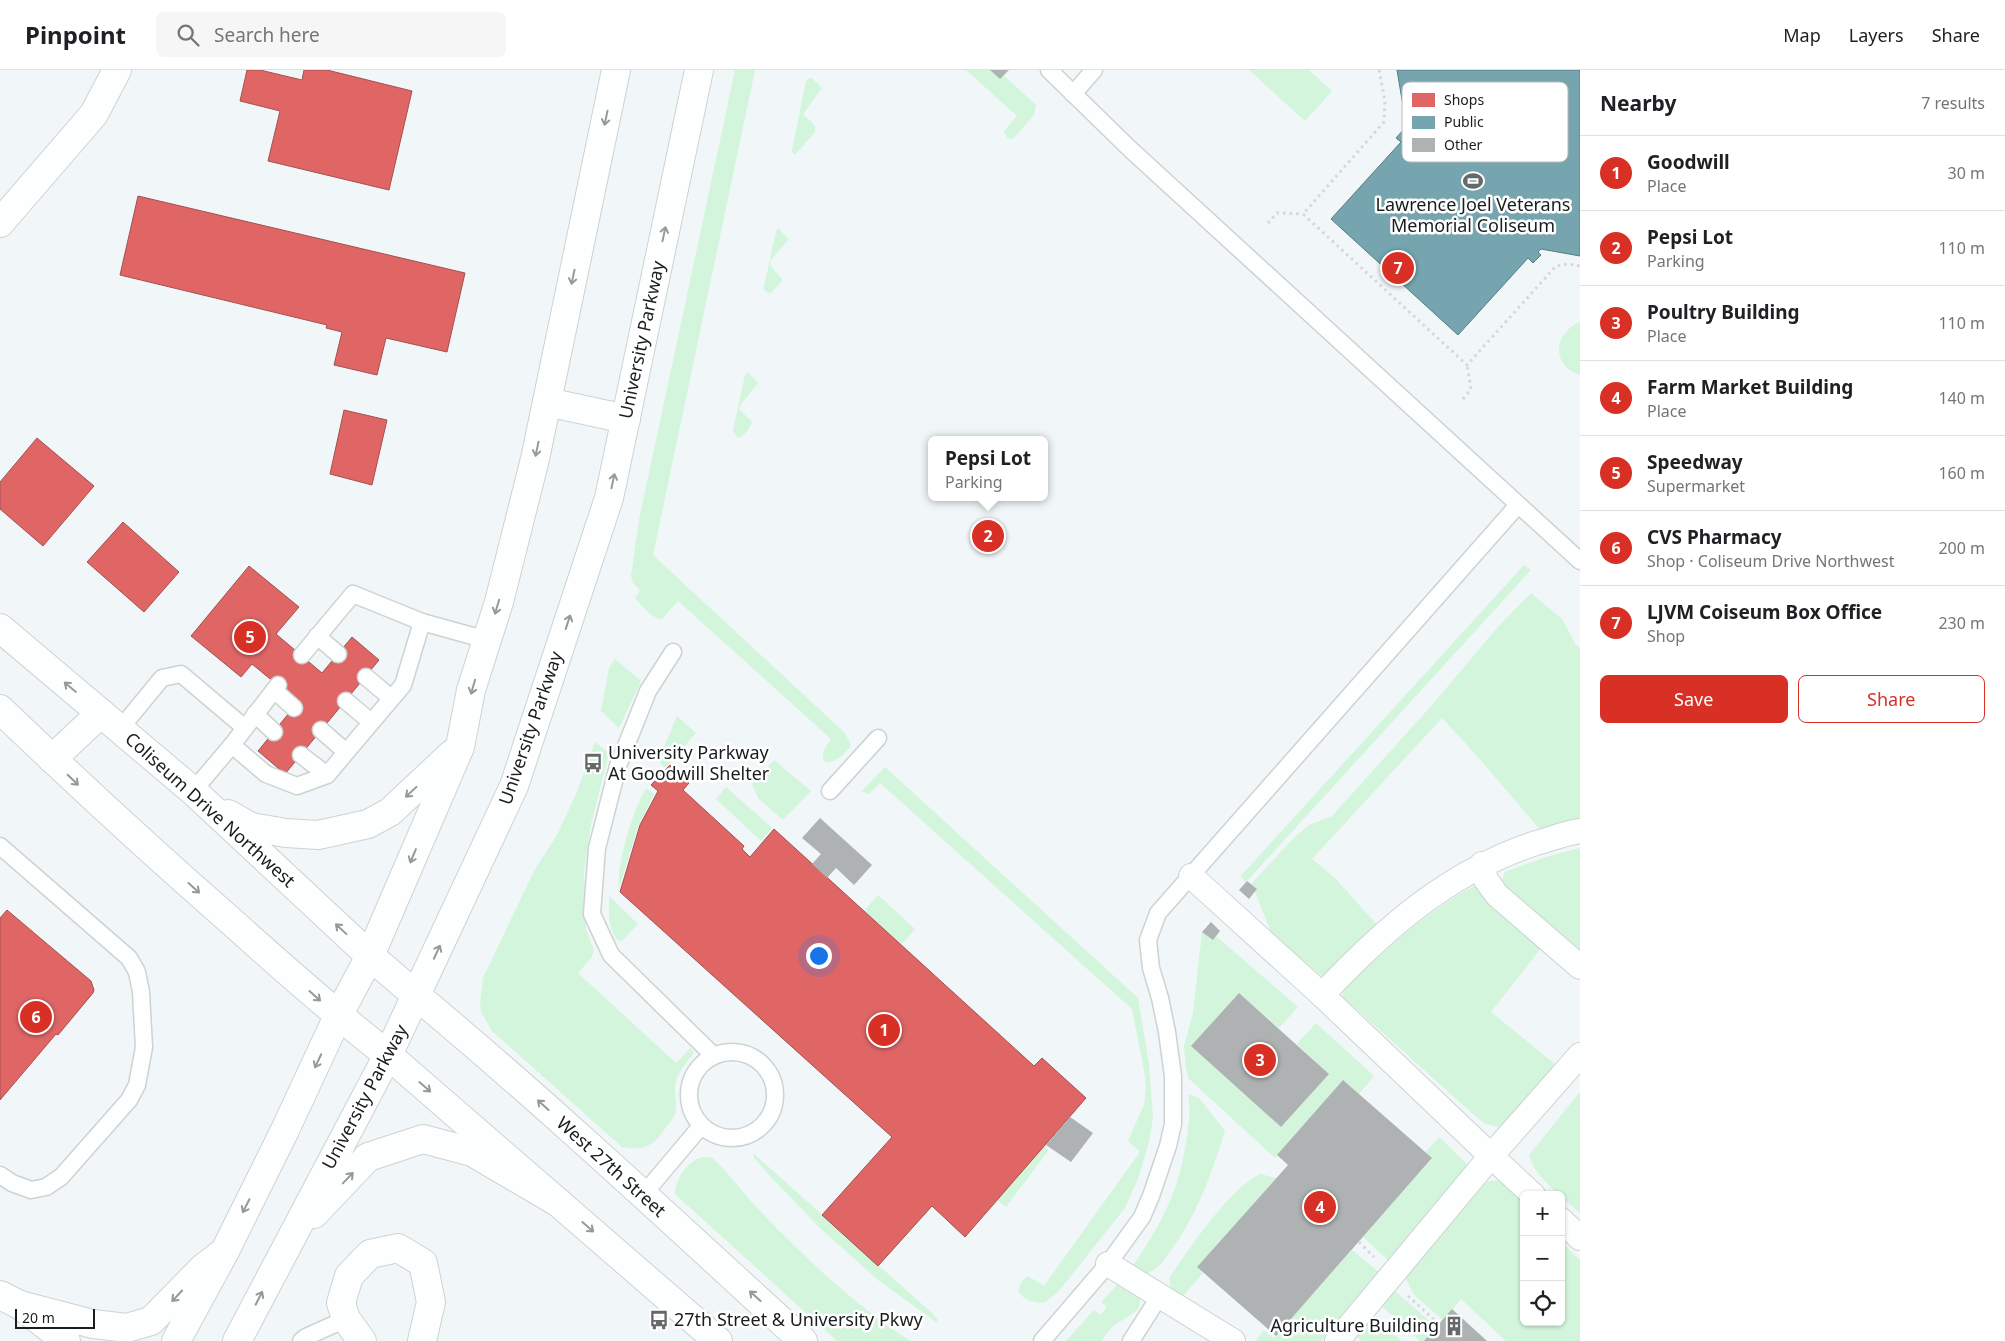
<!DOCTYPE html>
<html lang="en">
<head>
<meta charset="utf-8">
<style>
  :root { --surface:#fff; --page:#f6f6f6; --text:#202124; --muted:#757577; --line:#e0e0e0; --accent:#d93025 }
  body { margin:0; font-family:"Noto Sans",sans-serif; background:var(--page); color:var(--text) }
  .controls { position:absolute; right:15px; bottom:15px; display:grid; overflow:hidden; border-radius:8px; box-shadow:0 1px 4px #0004 }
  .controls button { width:45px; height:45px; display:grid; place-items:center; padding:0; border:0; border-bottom:1px solid var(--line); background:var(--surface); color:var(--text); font:25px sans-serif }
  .scale { position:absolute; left:15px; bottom:12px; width:80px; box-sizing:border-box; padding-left:5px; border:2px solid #191d1e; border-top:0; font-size:14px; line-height:18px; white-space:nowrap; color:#191d1e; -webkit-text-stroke:4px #fff; paint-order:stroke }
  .you { position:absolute; left:818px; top:885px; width:18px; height:18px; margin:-12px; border:4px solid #fff; border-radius:50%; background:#1a73e8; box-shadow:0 0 0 8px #1a73e833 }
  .badge { display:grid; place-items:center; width:32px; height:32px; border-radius:50%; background:var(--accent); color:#fff; font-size:16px; font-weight:700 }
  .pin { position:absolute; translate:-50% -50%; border:2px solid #fff; box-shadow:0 1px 5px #0006 }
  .popup { position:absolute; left:928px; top:366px; width:120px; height:65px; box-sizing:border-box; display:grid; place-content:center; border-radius:8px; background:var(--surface); filter:drop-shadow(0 1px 4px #0005); font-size:16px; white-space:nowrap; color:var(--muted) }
  .popup b { font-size:19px; color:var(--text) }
  .popup::after { content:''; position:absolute; left:50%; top:100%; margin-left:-10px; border:10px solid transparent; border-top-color:var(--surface) }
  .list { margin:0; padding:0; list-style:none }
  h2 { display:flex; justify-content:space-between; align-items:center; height:65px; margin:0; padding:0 20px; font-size:21px }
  h2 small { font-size:16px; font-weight:400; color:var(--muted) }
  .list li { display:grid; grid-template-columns:32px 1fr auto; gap:15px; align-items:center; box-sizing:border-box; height:75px; padding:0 20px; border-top:1px solid var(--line) }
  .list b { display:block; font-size:19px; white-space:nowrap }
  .list p { margin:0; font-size:16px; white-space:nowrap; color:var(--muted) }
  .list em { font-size:16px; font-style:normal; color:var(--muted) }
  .actions { display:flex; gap:10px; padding:15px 20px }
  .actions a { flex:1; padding:11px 0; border:1px solid var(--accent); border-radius:8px; text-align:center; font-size:18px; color:var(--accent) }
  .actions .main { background:var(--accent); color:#fff }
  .icon { flex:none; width:28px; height:28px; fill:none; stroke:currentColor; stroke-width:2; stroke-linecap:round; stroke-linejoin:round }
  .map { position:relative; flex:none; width:1580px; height:1271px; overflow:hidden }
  header { display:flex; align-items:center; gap:30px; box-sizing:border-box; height:70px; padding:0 25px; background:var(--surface); border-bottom:1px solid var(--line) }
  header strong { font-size:24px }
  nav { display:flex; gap:28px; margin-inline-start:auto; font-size:18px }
  .search { width:350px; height:45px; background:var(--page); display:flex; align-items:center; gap:12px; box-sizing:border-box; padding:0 18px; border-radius:8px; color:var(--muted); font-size:19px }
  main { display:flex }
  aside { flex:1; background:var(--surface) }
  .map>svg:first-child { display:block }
  .green { fill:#d2f5db }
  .shops { fill:#e06666; stroke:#a45050 }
  .public { fill:#76a5af; stroke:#5a7c84 }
  .building { fill:#aeb2b3 }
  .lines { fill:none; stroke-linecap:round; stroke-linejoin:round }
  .service-casing { stroke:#cdd2d2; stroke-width:19 }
  .pedestrian-casing { stroke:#cdd2d2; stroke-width:26 }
  .minor-casing { stroke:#cdd2d2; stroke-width:30 }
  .tertiary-casing { stroke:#cdd2d2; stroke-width:30 }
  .primary-casing { stroke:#cdd2d2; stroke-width:30 }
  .path { stroke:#d6d7d8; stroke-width:3; stroke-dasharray:2.5 4; stroke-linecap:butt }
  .service { stroke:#fdfefe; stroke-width:16 }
  .pedestrian { stroke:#fdfefe; stroke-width:24 }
  .minor { stroke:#fdfefe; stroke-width:28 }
  .tertiary { stroke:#fdfefe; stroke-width:28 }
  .primary { stroke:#fdfefe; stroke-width:28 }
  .oneway { stroke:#969999 }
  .labels { text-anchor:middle; stroke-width:5; stroke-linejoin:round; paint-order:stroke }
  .poi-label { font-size:18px; fill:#191d1e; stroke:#fff; text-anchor:start }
  .street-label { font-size:18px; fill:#191d1e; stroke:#fff }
  .key { fill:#fff; stroke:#babbbc; stroke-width:1 }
  .key-label { font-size:14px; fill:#191d1e }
</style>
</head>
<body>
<header>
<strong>Pinpoint</strong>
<div class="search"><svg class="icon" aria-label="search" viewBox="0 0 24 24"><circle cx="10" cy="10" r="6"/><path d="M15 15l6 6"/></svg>Search here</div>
<nav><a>Map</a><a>Layers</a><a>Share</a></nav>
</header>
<main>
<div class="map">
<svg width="1580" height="1271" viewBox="0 0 1580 1271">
  <rect width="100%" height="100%" fill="#f1f7f8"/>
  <!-- green -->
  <g class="green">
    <path d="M735 0H755L653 485 845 663 851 675C848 684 820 704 823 683 824 678 829 673 831 669L678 531 662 549C652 549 642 535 635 528L640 520 633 513 631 506 639 450Z"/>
    <polygon points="966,0 998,0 1036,35 1034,45 1013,69 1007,68 1004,61 1017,46"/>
    <polygon points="1249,0 1309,0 1332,21 1305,51"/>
    <path d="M809 8H812L822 18 803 44C808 50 817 53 815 62L795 85 792 82V80L806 11Z"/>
    <polygon points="778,158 789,169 771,190 770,195 782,209 781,212 771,223 769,223 764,220 764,217 776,161"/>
    <path d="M1580 252V305C1551 296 1553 263 1580 252Z"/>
    <path d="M748 302 758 313 741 334 739 339 752 352C750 358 744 366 738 368L733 361 745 305Z"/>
    <polygon points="1524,495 1531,500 1247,811 1244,811 1241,806 1247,799"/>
    <polygon points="1531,523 1562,549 1576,575 1580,578 1580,753 1542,762 1477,686 1442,648 1312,789 1335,808 1378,856 1323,907 1273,867 1255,822 1257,819 1251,814 1292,770 1309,755 1332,746 1432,635 1497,558"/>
    <polygon points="615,589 641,611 619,658 601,641 609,598"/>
    <polygon points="677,646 696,663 665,698 658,691"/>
    <path d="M595 672 609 683 591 754 584 802 586 859 594 880 592 887 578 903 676 993 690 978 694 982C688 991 679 1000 676 1012 673 1021 678 1033 675 1043 674 1048 670 1052 667 1056 653 1076 646 1081 622 1077L492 961 481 942 480 932 483 908 534 801 557 765 576 724Z"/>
    <polygon points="774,690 811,721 783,750 758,728 752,714"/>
    <path d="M885 697 1138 928 1149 994 1153 1048 1149 1072 1138 1109 1125 1138 1059 1221 1044 1233C1033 1233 1024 1230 1018 1221L1022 1211 1028 1206 1044 1216 1140 1082 1128 1071 1144 1035 1146 1018 1145 1006 1132 939 880 713 869 724 861 722Z"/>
    <polygon points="726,717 772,758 761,771 716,729"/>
    <path d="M646 718 654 724 638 757 619 819C616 795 633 740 646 718Z"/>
    <polygon points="1580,778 1580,888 1501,813 1505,802 1546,787"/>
    <path d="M1474 816 1542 877 1491 942 1555 994 1520 1036 1499 1057 1485 1054 1474 1045 1342 926 1344 920C1384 881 1424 843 1474 816Z"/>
    <polygon points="878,825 915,859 901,875 864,841"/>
    <path d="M609 826 638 854 623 870 619 871C607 858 609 842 609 826Z"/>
    <polygon points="1202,862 1213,870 1216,866 1298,937 1279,958 1239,923 1191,976 1281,1057 1329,1004 1297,974 1316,953 1374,1006 1359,1024 1343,1010 1275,1088 1189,1009 1186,999 1184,976 1193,943"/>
    <path d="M1580 1022V1143C1563 1127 1534 1107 1529 1085Z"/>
    <path d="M1188 1024 1199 1028 1225 1061C1211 1105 1197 1146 1169 1183 1162 1193 1156 1202 1144 1204L1132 1197C1162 1154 1180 1119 1187 1066 1189 1049 1191 1040 1188 1024Z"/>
    <polygon points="1439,1067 1471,1098 1390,1192 1363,1167 1432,1089 1426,1082"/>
    <polygon points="1044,1077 1049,1080 1006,1137 997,1130"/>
    <polygon points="753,1083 932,1243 938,1250 936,1252 878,1210 821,1159 769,1105 754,1088"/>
    <path d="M703 1087H709L714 1089C730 1105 744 1124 760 1141 805 1188 855 1235 910 1271H837L675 1124C676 1108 687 1091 703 1087Z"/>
    <path d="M1260 1104 1276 1108 1197 1197 1203 1203 1182 1227 1172 1221 1169 1208C1190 1178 1228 1120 1260 1104Z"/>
    <polygon points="1497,1110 1509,1112 1524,1125 1524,1252 1561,1252 1561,1172 1580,1190 1580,1271 1506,1271 1461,1229 1443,1250 1414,1225 1405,1207 1486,1112"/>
    <polygon points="1352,1180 1380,1203 1321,1271 1256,1271 1264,1260 1273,1268 1276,1266"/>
    <path d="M1117 1215 1140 1229 1139 1238C1125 1252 1113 1250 1102 1271H1066L1094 1240 1100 1245 1107 1237 1101 1232Z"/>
    <polygon points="1394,1220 1436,1257 1424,1271 1420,1271 1381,1235"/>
    <polygon points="1373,1245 1401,1271 1362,1271 1355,1265"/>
  </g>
  <!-- shops -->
  <g class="shops">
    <polygon points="247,0 260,0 302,10 304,0 327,0 412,21 389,120 268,91 280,41 240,31"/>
    <polygon points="138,126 465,203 447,282 386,268 377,305 334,295 342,262 326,258 327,255 120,205"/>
    <polygon points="344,340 387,350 372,415 330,404"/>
    <polygon points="37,368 94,416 43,476 0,439 0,412"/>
    <polygon points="123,452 179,502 144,542 87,492"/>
    <polygon points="249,496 299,537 276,564 322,603 352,567 379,590 285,704 258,681 298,632 252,594 241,607 191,566"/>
    <polygon points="670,695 689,713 683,720 744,776 742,779 750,787 774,759 1034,996 1042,988 1086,1028 965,1167 932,1136 878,1196 822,1145 892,1067 620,822 640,755 658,721 651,715"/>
    <polygon points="7,840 91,911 94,920 93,923 58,965 56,964 0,1030 0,848"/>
  </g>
  <!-- public -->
  <polygon class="public" points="1397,0 1580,0 1580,186 1541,179 1538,182 1541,185 1533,193 1528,188 1458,265 1331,149 1401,72 1396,68 1405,58 1409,62 1413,58 1402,30"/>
  <!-- building -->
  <g class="building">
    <polygon points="990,0 1009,0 1000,9"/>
    <polygon points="820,748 872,795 854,815 836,798 827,808 812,794 821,784 802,768"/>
    <polygon points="1247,811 1257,819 1249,829 1239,820"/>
    <polygon points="1211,852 1220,861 1213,870 1202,862"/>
    <polygon points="1239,923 1329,1004 1281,1057 1191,976"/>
    <polygon points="1343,1010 1432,1088 1276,1266 1197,1197 1288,1095 1277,1085"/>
    <polygon points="1070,1047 1093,1063 1071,1092 1046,1075"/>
    <polygon points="1452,1239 1487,1271 1424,1271"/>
  </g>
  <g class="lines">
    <defs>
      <g id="service">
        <polyline points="1049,0 1130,79 1580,491"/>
        <polyline points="1073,24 1094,0"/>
        <polyline points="317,566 338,584"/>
        <polyline points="673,582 648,621 618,696 597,778 592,844 611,885 714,986"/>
        <polyline points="302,585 353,524 422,552"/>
        <polyline points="366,607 391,628"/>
        <polyline points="278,615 232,675 266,704 297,716 327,705 403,615 422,552 487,570"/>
        <polyline points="274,620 294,638"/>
        <polyline points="346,631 371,652"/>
        <polyline points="255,644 274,662"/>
        <polyline points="120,659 162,608 181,604 245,658"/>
        <polyline points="321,660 346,682"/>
        <polyline points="301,685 327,705"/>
        <polyline points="193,721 232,675"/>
        <polyline points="830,721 878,668"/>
        <polyline points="0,776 129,888 137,902 141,922 144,977 137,1015 129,1030 61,1107 46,1117 31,1120 12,1113 0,1105"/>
        <circle cx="732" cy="1025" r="43"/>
        <polyline points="643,1125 701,1056"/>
        <polyline points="301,1271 306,1267 346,1249"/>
        <polyline points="1042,1271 1108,1194 1142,1147 1151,1126 1168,1076 1173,1054 1173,1006 1167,962 1160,928 1151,898 1148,870 1158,843 1518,435"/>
        <polyline points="1131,1271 1159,1227"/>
      </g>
      <g id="pedestrian">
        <polyline points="1482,794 1486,810 1497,825 1580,897"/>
        <polyline points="1191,806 1322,925 1491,1086 1580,985"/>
        <path d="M1322 925C1384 859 1448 802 1536 773 1551 769 1565 763 1580 761"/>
        <polyline points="1561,1150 1580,1168"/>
        <polyline points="1108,1194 1233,1271"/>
        <polyline points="1337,1271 1491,1086 1533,1125"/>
      </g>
      <g id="minor">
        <polyline points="0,153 94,44 117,0"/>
        <polyline points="0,1225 20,1235 66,1271"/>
        <polyline points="20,1235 93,1254 127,1258 151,1251 203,1198 225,1181"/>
        <polyline points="362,1271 346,1249 341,1233 349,1206 370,1184 398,1178 423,1193 431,1232 422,1271"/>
      </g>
      <g id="tertiary">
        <path d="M417 926C549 1036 676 1155 803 1271"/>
        <polyline points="388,985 718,1271"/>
      </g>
      <g id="primary">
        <polyline points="547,332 626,349"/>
        <polyline points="0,558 193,721 370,886 417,926"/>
        <path d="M0 639C76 712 153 783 232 852 283 898 334 943 388 985"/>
        <polyline points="52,689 101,643"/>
        <polyline points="228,744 251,757 286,763 318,765 368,754 390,742 453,683"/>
        <polyline points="314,1144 368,1087 423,1069 472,1082 559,1133"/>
        <polyline points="176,1271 225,1181 285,1060 338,946 370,886 460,677 471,620 499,532 535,389 616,0"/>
        <polyline points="237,1271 388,985 514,716 609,428 699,0"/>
      </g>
    </defs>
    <!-- service casing -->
    <use href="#service" class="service-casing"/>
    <!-- pedestrian casing -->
    <use href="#pedestrian" class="pedestrian-casing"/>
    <!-- minor casing -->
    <use href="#minor" class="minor-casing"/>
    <!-- tertiary casing -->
    <use href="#tertiary" class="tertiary-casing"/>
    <!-- primary casing -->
    <use href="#primary" class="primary-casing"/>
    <!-- path -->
    <g class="path">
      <polyline points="1379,0 1385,32 1384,52 1303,144 1467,295 1556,196 1568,194 1580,196"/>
      <polyline points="1268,153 1277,143 1303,144"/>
      <polyline points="1463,329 1471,319 1467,295"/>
      <polyline points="1359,1172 1374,1187"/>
      <polyline points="1408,1226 1439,1254"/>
    </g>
    <!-- service -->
    <use href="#service" class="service"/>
    <!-- pedestrian -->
    <use href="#pedestrian" class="pedestrian"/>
    <!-- minor -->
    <use href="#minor" class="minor"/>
    <!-- tertiary -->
    <use href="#tertiary" class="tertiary"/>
    <!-- primary -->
    <use href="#primary" class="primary"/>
  </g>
  <!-- one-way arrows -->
  <defs><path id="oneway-shaft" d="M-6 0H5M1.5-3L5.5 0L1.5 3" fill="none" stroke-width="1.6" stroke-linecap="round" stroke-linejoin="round" transform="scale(1.25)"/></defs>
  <g class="oneway">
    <use href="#oneway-shaft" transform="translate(606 48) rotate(102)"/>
    <use href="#oneway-shaft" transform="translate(664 164) rotate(-78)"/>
    <use href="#oneway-shaft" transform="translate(573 207) rotate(102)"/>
    <use href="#oneway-shaft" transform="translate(537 379) rotate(102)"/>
    <use href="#oneway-shaft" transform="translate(613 411) rotate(-78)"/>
    <use href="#oneway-shaft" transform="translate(497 537) rotate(107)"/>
    <use href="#oneway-shaft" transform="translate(568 552) rotate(-72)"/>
    <use href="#oneway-shaft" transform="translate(70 617) rotate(-140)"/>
    <use href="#oneway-shaft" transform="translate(473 617) rotate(106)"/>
    <use href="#oneway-shaft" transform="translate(73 710) rotate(44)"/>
    <use href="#oneway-shaft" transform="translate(411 722) rotate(137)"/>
    <use href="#oneway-shaft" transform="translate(413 786) rotate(113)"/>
    <use href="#oneway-shaft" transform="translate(194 818) rotate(42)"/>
    <use href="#oneway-shaft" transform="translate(341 859) rotate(-137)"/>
    <use href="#oneway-shaft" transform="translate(437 882) rotate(-65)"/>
    <use href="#oneway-shaft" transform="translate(315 926) rotate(42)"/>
    <use href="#oneway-shaft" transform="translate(318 991) rotate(115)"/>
    <use href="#oneway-shaft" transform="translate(425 1017) rotate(41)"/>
    <use href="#oneway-shaft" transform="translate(543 1035) rotate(-138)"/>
    <use href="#oneway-shaft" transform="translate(348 1108) rotate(-46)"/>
    <use href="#oneway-shaft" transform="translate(246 1136) rotate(117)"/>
    <use href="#oneway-shaft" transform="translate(588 1157) rotate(41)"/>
    <use href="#oneway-shaft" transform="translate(177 1226) rotate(133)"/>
    <use href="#oneway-shaft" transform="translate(755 1226) rotate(-138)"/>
    <use href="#oneway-shaft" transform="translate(259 1228) rotate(-63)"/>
  </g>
  <!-- icons -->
  <defs>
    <symbol id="stadium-bare" viewBox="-9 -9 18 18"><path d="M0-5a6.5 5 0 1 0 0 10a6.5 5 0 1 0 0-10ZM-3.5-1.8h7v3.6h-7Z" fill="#65696a" stroke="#fff" stroke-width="2.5" paint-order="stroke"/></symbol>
    <symbol id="bus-bare" viewBox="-9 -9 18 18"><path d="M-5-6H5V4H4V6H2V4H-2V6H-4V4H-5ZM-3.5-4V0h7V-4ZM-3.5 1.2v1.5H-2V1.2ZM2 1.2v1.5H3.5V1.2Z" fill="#65696a" stroke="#fff" stroke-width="2.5" paint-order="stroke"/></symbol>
    <symbol id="building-bare" viewBox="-9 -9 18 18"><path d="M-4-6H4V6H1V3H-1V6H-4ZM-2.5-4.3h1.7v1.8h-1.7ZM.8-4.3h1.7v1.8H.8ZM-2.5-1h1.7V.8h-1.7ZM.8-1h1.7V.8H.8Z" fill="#65696a" stroke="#fff" stroke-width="2.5" paint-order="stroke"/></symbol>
  </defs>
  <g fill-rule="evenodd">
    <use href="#stadium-bare" x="1459" y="97" width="28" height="28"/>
    <use href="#bus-bare" x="579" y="679" width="28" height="28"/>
    <use href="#bus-bare" x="645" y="1236" width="28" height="28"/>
    <use href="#building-bare" x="1440" y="1242" width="28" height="28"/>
  </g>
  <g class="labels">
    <!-- poi labels -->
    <g class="poi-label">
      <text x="1473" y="141" text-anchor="middle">Lawrence Joel Veterans<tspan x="1473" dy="21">Memorial Coliseum</tspan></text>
      <text x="608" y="689">University Parkway<tspan x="608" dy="21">At Goodwill Shelter</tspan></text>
      <text x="674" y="1256">27th Street &amp; University Pkwy</text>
      <text x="1439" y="1262" text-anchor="end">Agriculture Building</text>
    </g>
    <!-- street labels -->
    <g class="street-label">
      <text transform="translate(642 270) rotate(-78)" y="6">University Parkway</text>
      <text transform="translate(531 658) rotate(-71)" y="6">University Parkway</text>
      <text transform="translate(210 740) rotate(42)" y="6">Coliseum Drive Northwest</text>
      <text transform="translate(365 1027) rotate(-62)" y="6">University Parkway</text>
      <text transform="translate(611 1097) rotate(42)" y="6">West 27th Street</text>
    </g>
  </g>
  <!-- legend -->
  <rect x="1402" y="12" width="166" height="80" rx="8" class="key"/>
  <rect x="1412" y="23" width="23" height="14" fill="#e06666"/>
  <rect x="1412" y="46" width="23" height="13" fill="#76a5af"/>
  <rect x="1412" y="68" width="23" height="14" fill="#aeb2b3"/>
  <g class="key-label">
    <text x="1444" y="35">Shops</text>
    <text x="1444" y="57">Public</text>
    <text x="1444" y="80">Other</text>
  </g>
</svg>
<div class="controls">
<button>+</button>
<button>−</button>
<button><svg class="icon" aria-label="locate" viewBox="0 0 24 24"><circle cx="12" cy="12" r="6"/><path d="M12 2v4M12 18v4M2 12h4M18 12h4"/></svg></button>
</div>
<div class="scale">20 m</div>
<div class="you"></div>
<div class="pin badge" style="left:884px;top:960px">1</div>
<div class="pin badge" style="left:988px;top:466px">2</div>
<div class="popup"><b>Pepsi Lot</b>Parking</div>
<div class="pin badge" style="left:1260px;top:990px">3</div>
<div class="pin badge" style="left:1320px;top:1137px">4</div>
<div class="pin badge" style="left:250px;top:567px">5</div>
<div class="pin badge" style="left:36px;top:947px">6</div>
<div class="pin badge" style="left:1398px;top:198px">7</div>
</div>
<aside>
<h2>Nearby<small>7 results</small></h2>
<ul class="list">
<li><span class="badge">1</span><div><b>Goodwill</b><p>Place</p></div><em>30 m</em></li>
<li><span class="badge">2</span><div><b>Pepsi Lot</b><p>Parking</p></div><em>110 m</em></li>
<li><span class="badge">3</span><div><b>Poultry Building</b><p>Place</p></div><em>110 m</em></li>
<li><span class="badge">4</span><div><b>Farm Market Building</b><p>Place</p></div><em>140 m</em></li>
<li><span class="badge">5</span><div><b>Speedway</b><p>Supermarket</p></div><em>160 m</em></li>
<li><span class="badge">6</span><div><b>CVS Pharmacy</b><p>Shop · Coliseum Drive Northwest</p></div><em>200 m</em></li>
<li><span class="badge">7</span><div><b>LJVM Coiseum Box Office</b><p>Shop</p></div><em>230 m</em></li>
</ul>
<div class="actions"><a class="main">Save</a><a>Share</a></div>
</aside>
</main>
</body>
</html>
